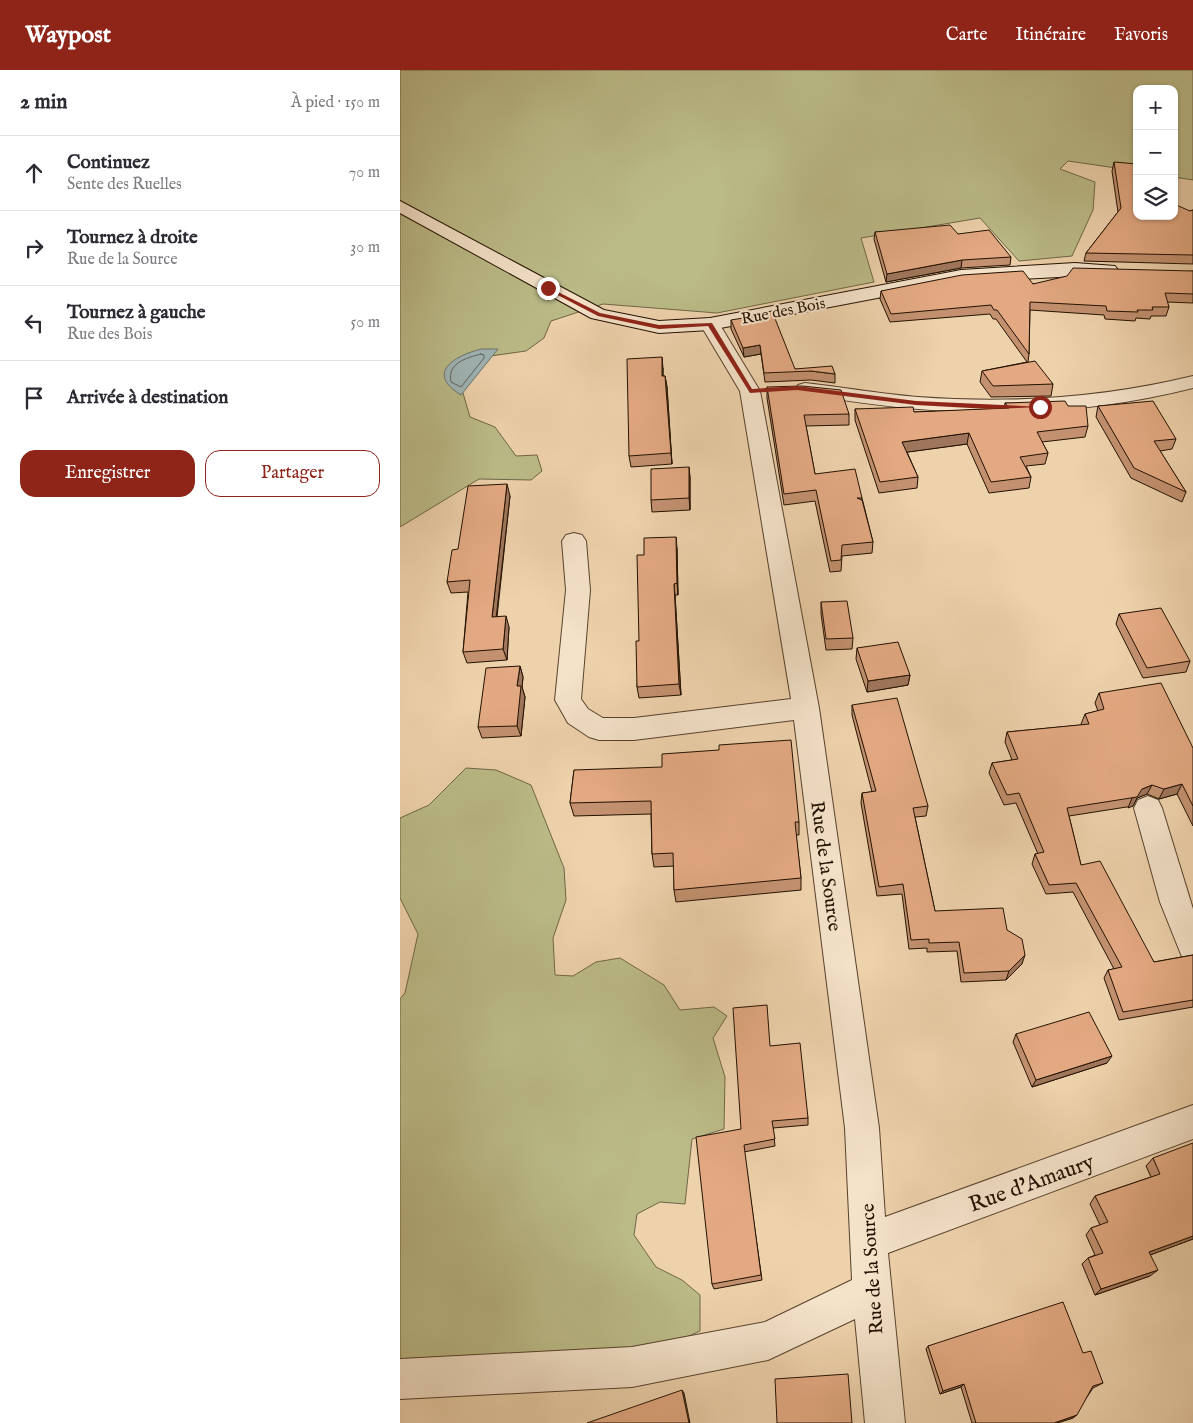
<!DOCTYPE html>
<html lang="fr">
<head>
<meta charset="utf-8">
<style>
  :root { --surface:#fff; --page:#f2f2f3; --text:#2b2b33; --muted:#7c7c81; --line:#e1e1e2; --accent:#8f2418 }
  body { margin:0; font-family:"IM FELL English",serif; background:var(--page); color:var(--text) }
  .controls { position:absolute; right:15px; top:15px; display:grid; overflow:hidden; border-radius:10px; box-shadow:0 1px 4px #0004 }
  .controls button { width:45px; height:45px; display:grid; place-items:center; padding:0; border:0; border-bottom:1px solid var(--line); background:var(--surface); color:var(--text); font:25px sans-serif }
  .stop { position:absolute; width:15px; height:15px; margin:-11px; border:4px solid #8f2418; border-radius:50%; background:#fff }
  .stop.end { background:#8f2418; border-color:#fff; box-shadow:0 1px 5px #0008 }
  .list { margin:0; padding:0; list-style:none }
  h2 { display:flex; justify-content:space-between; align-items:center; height:65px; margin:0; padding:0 20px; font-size:21px }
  h2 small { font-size:16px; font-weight:400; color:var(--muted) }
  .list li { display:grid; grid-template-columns:32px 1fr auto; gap:15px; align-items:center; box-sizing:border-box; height:75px; padding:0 20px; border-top:1px solid var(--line) }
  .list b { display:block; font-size:19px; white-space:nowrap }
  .list p { margin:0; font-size:16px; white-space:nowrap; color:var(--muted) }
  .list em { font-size:16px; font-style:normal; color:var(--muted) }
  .actions { display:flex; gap:10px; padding:15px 20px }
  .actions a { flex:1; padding:11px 0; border:1px solid var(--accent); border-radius:15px; text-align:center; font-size:18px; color:var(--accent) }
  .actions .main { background:var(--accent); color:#fff }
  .icon { flex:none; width:28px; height:28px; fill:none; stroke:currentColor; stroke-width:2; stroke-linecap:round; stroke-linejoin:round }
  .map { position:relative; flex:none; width:793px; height:1353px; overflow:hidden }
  header { display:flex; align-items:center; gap:30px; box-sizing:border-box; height:70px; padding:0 25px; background:var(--accent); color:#fff }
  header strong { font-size:24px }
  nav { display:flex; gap:28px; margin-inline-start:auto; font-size:18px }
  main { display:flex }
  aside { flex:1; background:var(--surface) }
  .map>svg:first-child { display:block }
  .green { fill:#bb8; stroke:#6f6644 }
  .water { fill:#9fb5b6; stroke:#6d736d }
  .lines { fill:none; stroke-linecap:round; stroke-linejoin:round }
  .shore { stroke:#61635b; stroke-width:1 }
  .street-casing { stroke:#56412b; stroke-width:2 }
  .secondary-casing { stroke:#231100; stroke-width:2 }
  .street { fill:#f4e2c9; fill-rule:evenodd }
  .secondary { fill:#f4e2c9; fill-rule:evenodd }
  .wall { fill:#c39170; stroke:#231100 }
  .shaded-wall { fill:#9f765b; stroke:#231100 }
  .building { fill:#e3a982; stroke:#231100 }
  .route { fill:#8f2418 }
  .labels { text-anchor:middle; stroke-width:4; stroke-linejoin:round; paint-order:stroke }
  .far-street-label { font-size:16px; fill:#231100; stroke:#f4e2c9 }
  .street-label { font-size:19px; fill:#231100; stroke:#f4e2c9 }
  .near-street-label { font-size:22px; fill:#231100; stroke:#f4e2c9 }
</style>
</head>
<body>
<header>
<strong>Waypost</strong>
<nav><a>Carte</a><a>Itinéraire</a><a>Favoris</a></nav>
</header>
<main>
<aside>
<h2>2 min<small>À pied · 150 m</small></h2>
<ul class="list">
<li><svg class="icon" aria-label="ahead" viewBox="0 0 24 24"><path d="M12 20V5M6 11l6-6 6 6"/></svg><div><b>Continuez</b><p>Sente des Ruelles</p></div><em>70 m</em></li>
<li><svg class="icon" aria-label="right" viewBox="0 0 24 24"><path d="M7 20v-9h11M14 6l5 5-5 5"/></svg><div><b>Tournez à droite</b><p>Rue de la Source</p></div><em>30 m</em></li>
<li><svg class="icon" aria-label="left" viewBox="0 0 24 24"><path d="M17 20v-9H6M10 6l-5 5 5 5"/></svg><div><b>Tournez à gauche</b><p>Rue des Bois</p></div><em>50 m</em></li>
<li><svg class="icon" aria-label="arrive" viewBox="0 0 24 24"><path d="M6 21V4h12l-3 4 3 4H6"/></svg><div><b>Arrivée à destination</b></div></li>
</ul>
<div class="actions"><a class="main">Enregistrer</a><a>Partager</a></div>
</aside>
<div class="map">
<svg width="793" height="1353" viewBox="0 0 793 1353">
  <rect width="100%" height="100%" fill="#eed2ac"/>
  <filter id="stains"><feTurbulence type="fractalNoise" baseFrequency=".004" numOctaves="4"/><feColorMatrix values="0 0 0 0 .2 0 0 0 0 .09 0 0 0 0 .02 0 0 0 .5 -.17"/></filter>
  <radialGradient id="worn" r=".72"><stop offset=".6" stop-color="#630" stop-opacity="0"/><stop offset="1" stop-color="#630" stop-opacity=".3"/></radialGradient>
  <!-- green -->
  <g class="green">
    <polygon points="0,0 793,0 793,110 774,107 774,19 737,19 737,101 668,91 660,99 695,112 693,140 672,186 619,191 580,148 461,168 474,212 317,243 203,234 151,251 144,268 126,281 69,289 58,306 70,347 95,357 116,386 137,385 142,401 131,410 79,409 0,457"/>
    <polygon points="66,698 96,700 131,715 164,798 166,830 153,868 155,905 173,906 196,892 220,888 264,915 280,940 314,937 327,946 313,968 325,1007 324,1059 292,1069 285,1134 260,1132 237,1144 234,1165 256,1197 282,1210 300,1225 300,1261 232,1292 0,1302 0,929 5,923 18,864 0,828 0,748 29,735"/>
  </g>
  <!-- water -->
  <path class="water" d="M81 279H98L61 325C25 303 54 286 81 279Z"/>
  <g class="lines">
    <!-- shore -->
    <path class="shore" d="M81 284 84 285V288L61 317 51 312C47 293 66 288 81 284Z"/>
    <defs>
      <g id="street">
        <polygon points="310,248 317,250 360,321 419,638 479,1058 485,1147 793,1035 793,1069 488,1183 505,1353 465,1353 455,1249 368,1290 232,1317 0,1329 0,1289 232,1277 365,1252 452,1210 445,1058 394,650 234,670 199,670 189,667 168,653 155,630 166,520 162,471 166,465 174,463 182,465 186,471 190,520 181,629 188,639 203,648 234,648 391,629 340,321 300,254 303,250"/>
        <path d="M793 306V318C702 341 611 347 518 339 480 336 443 330 405 325L398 323 395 319 398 315 405 313C443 317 480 324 518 327 611 334 702 328 793 306Z"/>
        <polygon points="748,726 758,730 762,738 793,839 793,891 782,887 760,832 734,738 738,730"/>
      </g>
      <polygon id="secondary" points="0,131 204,240 259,251 310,248 561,200 675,193 715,196 718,200 715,204 561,212 310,260 259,263 191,248 0,143"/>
    </defs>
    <!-- street casing -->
    <use href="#street" class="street-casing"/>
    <!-- secondary casing -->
    <use href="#secondary" class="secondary-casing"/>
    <!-- street -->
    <use href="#street" class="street"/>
    <!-- secondary -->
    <use href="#secondary" class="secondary"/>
  </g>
  <!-- wall -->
  <g class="wall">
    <polygon points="714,92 737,146 790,141 793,140 793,194 684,191 686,183 718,142 712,101"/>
    <polygon points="475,162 558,164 611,187 610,195 561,198 486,212 474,169"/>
    <polygon points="793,201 793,233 767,232 769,237 766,246 751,246 750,249 736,248 735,251 705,249 704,245 630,240 629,284 628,292 653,314 651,326 591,327 580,312 582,301 627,292 596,249 593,249 590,244 490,252 480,229 481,221 633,214"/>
    <polygon points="331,250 395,299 435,304 435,313 411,310 365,312 361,284 344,287 331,259"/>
    <polygon points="263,298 263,306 265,306 267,317 272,394 231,397 229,386"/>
    <polygon points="367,317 449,344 449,355 406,356 415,404 462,428 473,472 472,483 442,486 441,501 430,502 415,431 384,435 367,328"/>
    <polygon points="605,333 668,336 688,356 685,367 642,372 648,383 645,394 626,396 631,407 629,418 589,423 567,374 507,382 518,407 517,418 479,423 455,350 455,339 514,342 604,339"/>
    <polygon points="698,336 776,369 772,379 760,381 786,422 782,432 731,408 696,347"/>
    <polygon points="289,397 290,408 290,440 252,442 251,430"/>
    <polygon points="110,426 97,547 109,557 107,590 67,593 63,582 68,522 51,523 47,512 58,479"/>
    <polygon points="277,478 278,525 275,525 281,625 239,628 237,617 244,485"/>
    <polygon points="421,532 453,568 452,579 426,580 421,544"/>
    <polygon points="719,544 790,591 786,602 743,608 716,554"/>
    <polygon points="457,578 510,605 508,615 467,622 456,589"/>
    <polygon points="120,596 123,607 122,617 125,627 121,666 82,668 78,657"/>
    <polygon points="699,623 793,678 793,756 777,724 759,729 747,724 737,728 733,736 669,746 681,795 754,892 793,885 793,937 719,950 704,908 708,900 714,899 673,822 646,824 632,794 635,784 638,784 616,733 604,735 589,703 592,693 612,690 605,672 607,662 682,655 681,654 685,644 698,641 695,633"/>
    <polygon points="452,635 528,736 526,746 515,747 535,841 607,860 622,894 606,910 561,912 557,881 527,882 527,878 509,879 502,824 477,826 461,733 462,723 472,722 452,645"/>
    <polygon points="174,700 399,752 399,765 396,765 401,808 401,820 276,832 274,820 274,796 254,797 252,784 251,744 174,746 170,733"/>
    <polygon points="616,964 707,993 632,1017 613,972"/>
    <polygon points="370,976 408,1048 408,1055 373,1058 375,1076 344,1082 362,1210 314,1219 312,1214 341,1059"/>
    <polygon points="753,1088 793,1169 750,1185 750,1206 695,1225 682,1194 688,1188 695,1185 686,1165 691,1158 700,1155 690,1134 695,1126 751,1107 746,1096"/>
    <polygon points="528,1276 683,1283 703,1313 693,1318 673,1348 657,1353 572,1353 561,1317 540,1324 526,1279"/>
  </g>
  <!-- shaded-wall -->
  <g class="shaded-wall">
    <polygon points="562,190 561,198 486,212 487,204"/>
    <polygon points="360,275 361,284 344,287 343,278"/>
    <polygon points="262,287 263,298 263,318 262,306"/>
    <polygon points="265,306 267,317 272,394 271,383"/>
    <polygon points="569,363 567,374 501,383 502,372"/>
    <polygon points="289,397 290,408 290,440 289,428"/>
    <polygon points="107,414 110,426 95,558 92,547"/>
    <polygon points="276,467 277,478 278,525 277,513"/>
    <polygon points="274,514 275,525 281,625 279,614"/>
    <polygon points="106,546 109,557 107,590 103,579"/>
    <polygon points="120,596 123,607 122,617 125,627 121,666 117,656 117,616"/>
    <polygon points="510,605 508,615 467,622 468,611"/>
    <polygon points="782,714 777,724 759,729 764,719"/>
    <polygon points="752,715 747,724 737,728 733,736 728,738 732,728 742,719"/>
    <polygon points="625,885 622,894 606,910 609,901"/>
    <polygon points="712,986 707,993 632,1017 636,1010"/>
    <polygon points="793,1166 793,1169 742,1188 749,1182"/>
    <polygon points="758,1200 750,1206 695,1225 701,1219"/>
    <polygon points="564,1314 561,1317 540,1324 543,1321"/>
    <polygon points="282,1320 284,1323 290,1353 289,1353"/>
    <polygon points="677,1345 673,1348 657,1353 654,1353"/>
  </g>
  <!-- building -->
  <g class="building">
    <polygon points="714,92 737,94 737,146 774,146 774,134 790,141 793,140 793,185 686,183 721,138"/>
    <polygon points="550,155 558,164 589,160 611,187 562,190 487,204 475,162"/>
    <polygon points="673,198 793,201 793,224 765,223 769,237 752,237 753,240 737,240 738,242 707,241 706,236 630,232 629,284 597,240 594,240 591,235 491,244 481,221 562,205 623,201 633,214 667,206"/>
    <polygon points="372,241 395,299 432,296 435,304 411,301 364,303 360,275 343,278 331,250 356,246 356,244"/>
    <polygon points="262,287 262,306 265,306 271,383 229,386 227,289"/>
    <polygon points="635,291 653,314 593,316 582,301"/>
    <polygon points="402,316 441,320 449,344 404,345 415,404 455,399 462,428 457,428 462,430 473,472 442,475 441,490 431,491 416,420 384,424 367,317"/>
    <polygon points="665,331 668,336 686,336 688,356 637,362 648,383 620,387 631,407 591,412 569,363 502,372 518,407 480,412 455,339 513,337 514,342 609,338 605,333"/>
    <polygon points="753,331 776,369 754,371 786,422 734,398 698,336"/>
    <polygon points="289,397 289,428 251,430 251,399"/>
    <polygon points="107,414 92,547 106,546 103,579 63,582 70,510 47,512 52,480 58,479 68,416"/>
    <polygon points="276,467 277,513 274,514 279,614 237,617 236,571 239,571 237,485 244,485 244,468"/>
    <polygon points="447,531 453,568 426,569 421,532"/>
    <polygon points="761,538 790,591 747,598 719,544"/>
    <polygon points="498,572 510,605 468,611 457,578"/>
    <polygon points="120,596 117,616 121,616 117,656 78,657 86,598"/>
    <polygon points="761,613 793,678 793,736 782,714 764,719 752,715 742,719 737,727 667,738 681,795 700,791 754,892 793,885 793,930 723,942 708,900 722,897 676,813 649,815 635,784 644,782 619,723 607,725 592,693 618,689 607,662 689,654 685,644 704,639 699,623"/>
    <polygon points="497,628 528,736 513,738 535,841 603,838 607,860 622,869 625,885 609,901 564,903 559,872 529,873 529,869 511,870 503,814 479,817 462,723 476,721 452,635"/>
    <polygon points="391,670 399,752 395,752 401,808 274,820 273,783 252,784 251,731 170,733 174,700 262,697 262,684 319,680 319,675"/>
    <polygon points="367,935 370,976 400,973 408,1048 372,1051 375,1069 344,1075 361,1205 312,1214 296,1067 341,1059 333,938"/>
    <polygon points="689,942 712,986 636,1010 616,964"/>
    <polygon points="793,1073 793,1166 749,1182 758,1200 701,1219 688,1188 703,1183 691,1158 708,1152 695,1126 760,1104 753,1088"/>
    <polygon points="663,1232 683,1283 691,1281 703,1313 693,1316 677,1345 654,1353 576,1353 564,1314 543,1321 528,1276"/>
    <polygon points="448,1304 452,1353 377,1353 375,1309"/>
    <polygon points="282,1320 289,1353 187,1353"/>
  </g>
  <!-- route -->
  <polygon class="route" points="146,216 200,243 259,255 312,253 352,319 397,316 516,331 643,337 589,339 516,335 397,320 350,323 308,256 259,259 198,246 146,219"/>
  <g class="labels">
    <!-- far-street labels -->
    <g class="far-street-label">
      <text transform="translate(383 240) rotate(-11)" y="6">Rue des Bois</text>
    </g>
    <!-- street labels -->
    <g class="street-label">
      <text transform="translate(427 796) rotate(82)" y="7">Rue de la Source</text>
      <text transform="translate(471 1199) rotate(-94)" y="7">Rue de la Source</text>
    </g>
    <!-- near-street labels -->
    <g class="near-street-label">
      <text transform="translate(631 1112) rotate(-20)" y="8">Rue d'Amaury</text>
    </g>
  </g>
  <rect width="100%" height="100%" filter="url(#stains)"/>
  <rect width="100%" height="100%" fill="url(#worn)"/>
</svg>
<div class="controls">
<button>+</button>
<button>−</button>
<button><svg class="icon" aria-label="layers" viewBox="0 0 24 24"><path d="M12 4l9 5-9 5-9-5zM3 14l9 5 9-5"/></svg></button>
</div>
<div class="stop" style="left:640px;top:337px"></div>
<div class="stop end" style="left:148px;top:218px"></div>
</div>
</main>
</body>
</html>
